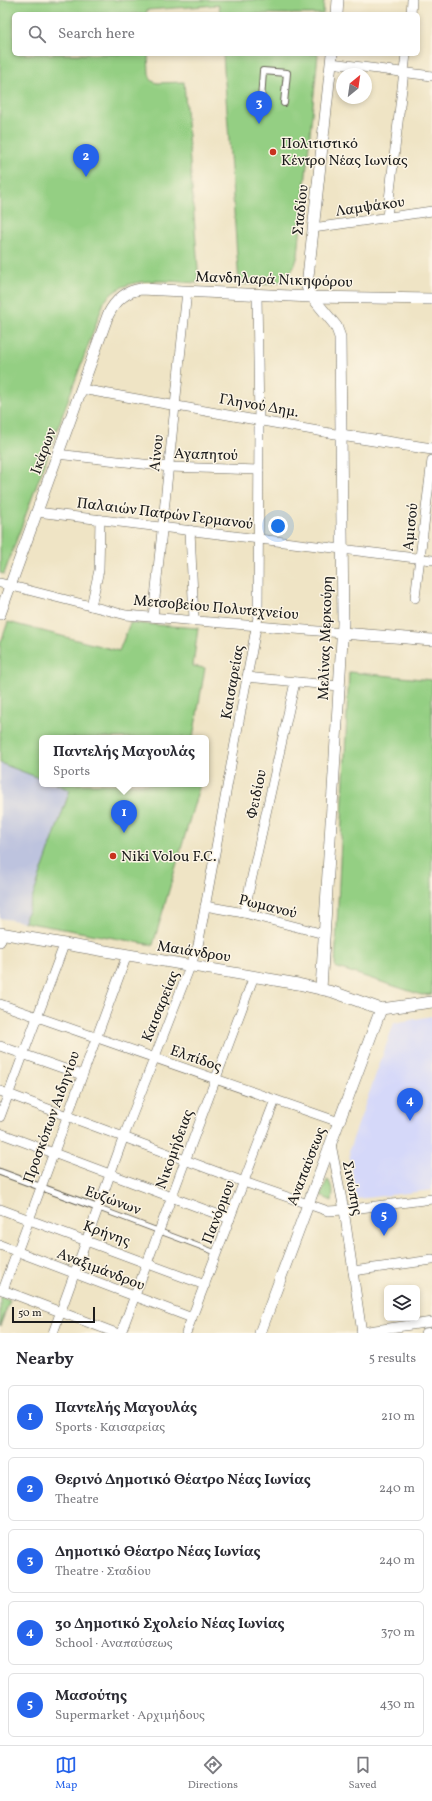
<!DOCTYPE html>
<html lang="en">
<head>
<meta charset="utf-8">
<style>
  :root { --surface:#fff; --page:#f7f7f7; --text:#2b2b33; --muted:#7c7c81; --line:#e1e1e2; --accent:#2563eb }
  body { margin:0; font-family:Vollkorn,serif; background:var(--page); color:var(--text) }
  .controls { position:absolute; right:12px; bottom:12px; display:grid; overflow:hidden; border-radius:6px; box-shadow:0 2px 6px #0003 }
  .controls button { width:36px; height:36px; display:grid; place-items:center; padding:0; border:0; border-bottom:1px solid var(--line); background:var(--surface); color:var(--text); font:20px sans-serif }
  .compass { position:absolute; left:336px; top:68px; width:36px; height:36px; border-radius:50%; background:var(--surface); box-shadow:0 2px 6px #0003; rotate:29deg }
  .scale { position:absolute; left:12px; bottom:10px; width:83px; box-sizing:border-box; padding-left:4px; border:2px solid #1c1c1c; border-top:0; font-size:11px; line-height:14px; white-space:nowrap; color:#1c1c1c; -webkit-text-stroke:3px #fcf5e5; paint-order:stroke }
  .you { position:absolute; left:278px; top:526px; width:14px; height:14px; margin:-10px; border:3px solid #fff; border-radius:50%; background:#1a73e8; box-shadow:0 0 0 6px #1a73e833 }
  .badge { display:grid; place-items:center; width:26px; height:26px; border-radius:50%; background:var(--accent); color:#fff; font-size:13px; font-weight:700 }
  .pin { position:absolute; translate:-50% -33px; filter:drop-shadow(0 1px 2px #0008) }
  .pin::after { content:''; position:absolute; top:21px; width:14px; height:12px; background:inherit; clip-path:polygon(0 0,100% 0,50% 100%) }
  .popup { position:absolute; left:39px; top:735px; width:170px; height:52px; box-sizing:border-box; display:grid; place-content:center; border-radius:6px; background:var(--surface); filter:drop-shadow(0 1px 3px #0005); font-size:13px; white-space:nowrap; color:var(--muted) }
  .popup b { font-size:15px; color:var(--text) }
  .popup::after { content:''; position:absolute; left:50%; top:100%; margin-left:-8px; border:8px solid transparent; border-top-color:var(--surface) }
  .list { margin:0; padding:0; list-style:none }
  h2 { display:flex; justify-content:space-between; align-items:center; height:52px; margin:0; padding:0 16px; font-size:17px }
  h2 small { font-size:13px; font-weight:400; color:var(--muted) }
  .list li { display:grid; grid-template-columns:26px 1fr auto; gap:12px; align-items:center; box-sizing:border-box; height:64px; margin:0 8px 8px; padding:0 8px; border:1px solid var(--line); border-radius:6px }
  .list b { display:block; font-size:15px; white-space:nowrap }
  .list p { margin:0; font-size:13px; white-space:nowrap; color:var(--muted) }
  .list em { font-size:13px; font-style:normal; color:var(--muted) }
  .icon { flex:none; width:22px; height:22px; fill:none; stroke:currentColor; stroke-width:2; stroke-linecap:round; stroke-linejoin:round }
  .map { position:relative; flex:none; width:432px; height:1333px; overflow:hidden }
  .search { position:absolute; background:var(--surface); box-shadow:0 2px 6px #0003; left:12px; right:12px; top:12px; height:44px; display:flex; align-items:center; gap:10px; box-sizing:border-box; padding:0 14px; border-radius:6px; color:var(--muted); font-size:15px }
  .sheet { height:412px; background:var(--surface) }
  nav { display:flex; justify-content:space-around; align-items:center; box-sizing:border-box; height:56px; border-top:1px solid var(--line); background:var(--surface); font-size:11px; color:var(--muted) }
  nav a { display:grid; justify-items:center; gap:2px }
  nav .on { color:var(--accent) }
  .map>svg:first-child { display:block }
  .built { fill:#d5d8f9 }
  .industrial { fill:#bdc3de }
  .green { fill:#94cf83; stroke:#587650 }
  .lines { fill:none; stroke-linecap:round; stroke-linejoin:round }
  .service-casing { stroke:#666257; stroke-width:6 }
  .pedestrian-casing { stroke:#666257; stroke-width:8 }
  .minor-casing { stroke:#666257; stroke-width:10 }
  .tertiary-casing { stroke:#666257; stroke-width:12 }
  .service { stroke:#fff; stroke-width:4.5 }
  .pedestrian { stroke:#fff; stroke-width:6 }
  .minor { stroke:#fff; stroke-width:9 }
  .tertiary { stroke:#fff; stroke-width:11 }
  .poi-dot { fill:#c8321e; stroke:#fcf5e5; stroke-width:1.5 }
  .labels { text-anchor:middle; stroke-width:3; stroke-linejoin:round; paint-order:stroke }
  .poi-label { font-size:15px; fill:#1c1c1c; stroke:#fcf5e5; text-anchor:start }
  .street-label { font-size:15px; fill:#1c1c1c; stroke:#fcf5e5 }
</style>
</head>
<body>
<div class="map">
<svg width="432" height="1333" viewBox="0 0 432 1333">
  <rect width="100%" height="100%" fill="#fcf5e5"/>
  <filter id="ink" filterUnits="userSpaceOnUse"><feTurbulence type="fractalNoise" baseFrequency=".025" numOctaves="2"/><feDisplacementMap in="SourceGraphic" scale="8" xChannelSelector="R" yChannelSelector="G"/><feConvolveMatrix kernelMatrix="1 2 1 2 8 2 1 2 1" color-interpolation-filters="sRGB"/></filter>
  <filter id="wash" filterUnits="userSpaceOnUse"><feTurbulence type="fractalNoise" baseFrequency=".012" numOctaves="4" result="noise"/><feDisplacementMap in="SourceGraphic" scale="16" xChannelSelector="R" yChannelSelector="G"/><feGaussianBlur stdDeviation="0.9" result="paint"/><feColorMatrix in="noise" values="0 0 0 0 0 0 0 0 0 0 0 0 0 0 0 0 0 1.4 0 .05"/><feComposite in="paint" operator="in"/></filter>
  <g filter="url(#wash)">
    <rect width="100%" height="100%" fill="#efe4c5"/>
    <!-- built -->
    <polygon class="built" points="432,1016 432,1190 357,1199 354,1197 349,1150 394,1023"/>
    <!-- industrial -->
    <polygon class="industrial" points="0,763 42,779 42,784 56,784 70,789 24,922 0,918"/>
    <!-- green -->
    <g class="green">
      <path d="M0 0H324L323 14H220L219 5 147 10 146 14H14V54H148L149 74 152 81 157 83 184 82 199 283C168 282 125 273 104 302L4 574 0 573Z"/>
      <path d="M223 54H318L298 255C289 290 270 284 239 284Z"/>
      <polygon points="8,622 119,651 130,623 198,628 193,666 205,668 193,738 42,738 42,779 0,763 0,645"/>
      <polygon points="349,672 432,680 432,994 422,995 335,967"/>
      <polygon points="56,784 200,784 153,945 24,922 70,790"/>
      <polygon points="327,1180 329,1181 333,1192 332,1201 321,1196"/>
      <polygon points="0,1296 10,1300 0,1326"/>
    </g>
  </g>
  <g filter="url(#ink)">
    <g class="lines">
      <defs>
        <polyline id="service" points="98,1208 217,1253"/>
        <g id="pedestrian">
          <polyline points="261,100 263,71 287,73 284,103"/>
          <polyline points="0,1172 98,1208"/>
        </g>
        <g id="minor">
          <polyline points="411,14 412,0"/>
          <polyline points="331,63 432,76"/>
          <polyline points="387,217 406,54"/>
          <polyline points="313,228 432,211"/>
          <polyline points="81,389 341,435"/>
          <polyline points="57,454 169,467 259,470"/>
          <polyline points="37,512 432,560"/>
          <polyline points="190,530 194,620"/>
          <polyline points="0,583 126,615 342,633"/>
          <polyline points="415,598 432,460"/>
          <polyline points="91,606 99,570 100,519"/>
          <polyline points="153,617 187,291"/>
          <polyline points="247,677 339,686"/>
          <polyline points="205,906 244,913 324,934"/>
          <polyline points="244,913 295,682"/>
          <polyline points="0,942 3,934"/>
          <polyline points="0,1004 339,1122"/>
          <polyline points="0,1046 82,1075"/>
          <polyline points="0,1091 244,1182 328,1211 344,1210 432,1199"/>
          <polyline points="0,1117 64,945"/>
          <polyline points="0,1133 230,1219"/>
          <polyline points="331,1144 344,1210 362,1333"/>
          <polyline points="0,1209 205,1285"/>
          <polyline points="0,1245 192,1318"/>
          <polyline points="353,1271 432,1260"/>
          <polyline points="0,1289 116,1333"/>
          <polyline points="3,1290 127,955"/>
          <polyline points="361,1332 432,1322"/>
          <polyline points="53,1333 124,1136 198,946 258,617 259,421 257,295"/>
          <polyline points="121,1333 254,976"/>
          <polyline points="186,1333 275,1100"/>
          <polyline points="425,1333 432,1332"/>
        </g>
        <g id="tertiary">
          <polyline points="337,14 338,0"/>
          <polyline points="341,435 432,449"/>
          <path d="M0 614 108 315C115 301 126 291 141 289L311 297 432 299"/>
          <polyline points="342,633 432,640"/>
          <polyline points="0,933 298,984 333,992 381,1009 432,1002"/>
          <polyline points="321,989 343,623 340,337 336,326 309,293 307,286 332,54"/>
          <polyline points="260,1333 381,1009"/>
        </g>
      </defs>
      <!-- service casing -->
      <use href="#service" class="service-casing"/>
      <!-- pedestrian casing -->
      <use href="#pedestrian" class="pedestrian-casing"/>
      <!-- minor casing -->
      <use href="#minor" class="minor-casing"/>
      <!-- tertiary casing -->
      <use href="#tertiary" class="tertiary-casing"/>
      <!-- service -->
      <use href="#service" class="service"/>
      <!-- pedestrian -->
      <use href="#pedestrian" class="pedestrian"/>
      <!-- minor -->
      <use href="#minor" class="minor"/>
      <!-- tertiary -->
      <use href="#tertiary" class="tertiary"/>
    </g>
  </g>
  <!-- markers -->
  <g class="poi-dot">
    <circle cx="273" cy="152" r="4"/>
    <circle cx="113" cy="856" r="4"/>
  </g>
  <g class="labels">
    <!-- poi labels -->
    <g class="poi-label">
      <text x="281" y="148">Πολιτιστικό<tspan x="281" dy="17">Κέντρο Νέας Ιωνίας</tspan></text>
      <text x="121" y="861">Niki Volou F.C.</text>
    </g>
    <!-- street labels -->
    <g class="street-label">
      <text transform="translate(370 206) rotate(-8)" y="5">Λαμψάκου</text>
      <text transform="translate(300 210) rotate(-84)" y="5">Σταδίου</text>
      <text transform="translate(274 279) rotate(2)" y="5">Μανδηλαρά Νικηφόρου</text>
      <text transform="translate(259 405) rotate(10)" y="5">Γληνού Δημ.</text>
      <text transform="translate(43 451) rotate(-70)" y="5">Ικάρων</text>
      <text transform="translate(156 453) rotate(-84)" y="5">Αίνου</text>
      <text transform="translate(206 454) rotate(2)" y="5">Αγαπητού</text>
      <text transform="translate(165 513) rotate(7)" y="5">Παλαιών Πατρών Γερμανού</text>
      <text transform="translate(410 527) rotate(-84)" y="5">Αμισού</text>
      <text transform="translate(216 607) rotate(5)" y="5">Μετσοβείου Πολυτεχνείου</text>
      <text transform="translate(325 638) rotate(-88)" y="5">Μελίνας Μερκούρη</text>
      <text transform="translate(232 682) rotate(-80)" y="5">Καισαρείας</text>
      <text transform="translate(256 794) rotate(-78)" y="5">Φειδίου</text>
      <text transform="translate(268 906) rotate(14)" y="5">Ρωμανού</text>
      <text transform="translate(194 951) rotate(9)" y="5">Μαιάνδρου</text>
      <text transform="translate(160 1006) rotate(-68)" y="5">Καισαρείας</text>
      <text transform="translate(196 1058) rotate(19)" y="5">Ελπίδος</text>
      <text transform="translate(51 1117) rotate(-70)" y="5">Προσκόπων Αιδηνίου</text>
      <text transform="translate(174 1149) rotate(-70)" y="5">Νικομήδειας</text>
      <text transform="translate(306 1166) rotate(-69)" y="5">Αναπαύσεως</text>
      <text transform="translate(353 1188) rotate(79)" y="5">Σινώπης</text>
      <text transform="translate(113 1200) rotate(20)" y="5">Ευζώνων</text>
      <text transform="translate(218 1212) rotate(-69)" y="5">Πανόρμου</text>
      <text transform="translate(107 1233) rotate(20)" y="5">Κρήνης</text>
      <text transform="translate(101 1269) rotate(21)" y="5">Αναξιμάνδρου</text>
    </g>
  </g>
</svg>
<div class="controls">
<button><svg class="icon" aria-label="layers" viewBox="0 0 24 24"><path d="M12 4l9 5-9 5-9-5zM3 14l9 5 9-5"/></svg></button>
</div>
<svg class="compass" viewBox="-18 -18 36 36"><path d="M0-13l5 13h-10z" fill="#e53935"/><path d="M0 13l5-13h-10z" fill="#7c7c81"/></svg>
<div class="scale">50 m</div>
<div class="you"></div>
<div class="pin badge" style="left:124px;top:833px">1</div>
<div class="popup"><b>Παντελής Μαγουλάς</b>Sports</div>
<div class="pin badge" style="left:86px;top:177px">2</div>
<div class="pin badge" style="left:259px;top:124px">3</div>
<div class="pin badge" style="left:410px;top:1121px">4</div>
<div class="pin badge" style="left:384px;top:1236px">5</div>
<div class="search"><svg class="icon" aria-label="search" viewBox="0 0 24 24"><circle cx="10" cy="10" r="6"/><path d="M15 15l6 6"/></svg>Search here</div>
</div>
<section class="sheet">
<h2>Nearby<small>5 results</small></h2>
<ul class="list">
<li><span class="badge">1</span><div><b>Παντελής Μαγουλάς</b><p>Sports · Καισαρείας</p></div><em>210 m</em></li>
<li><span class="badge">2</span><div><b>Θερινό Δημοτικό Θέατρο Νέας Ιωνίας</b><p>Theatre</p></div><em>240 m</em></li>
<li><span class="badge">3</span><div><b>Δημοτικό Θέατρο Νέας Ιωνίας</b><p>Theatre · Σταδίου</p></div><em>240 m</em></li>
<li><span class="badge">4</span><div><b>3ο Δημοτικό Σχολείο Νέας Ιωνίας</b><p>School · Αναπαύσεως</p></div><em>370 m</em></li>
<li><span class="badge">5</span><div><b>Μασούτης</b><p>Supermarket · Αρχιμήδους</p></div><em>430 m</em></li>
</ul>
</section>
<nav>
<a class="on"><svg class="icon" aria-label="map" viewBox="0 0 24 24"><path d="M3 6l6-2 6 2 6-2v14l-6 2-6-2-6 2zM9 4v14M15 6v14"/></svg>Map</a>
<a><svg class="icon" aria-label="directions" viewBox="0 0 24 24"><path d="M12 3l9 9-9 9-9-9zM9 14v-3h6M13 9l2 2-2 2"/></svg>Directions</a>
<a><svg class="icon" aria-label="saved" viewBox="0 0 24 24"><path d="M7 4h10v16l-5-4-5 4z"/></svg>Saved</a>
</nav>
</body>
</html>
